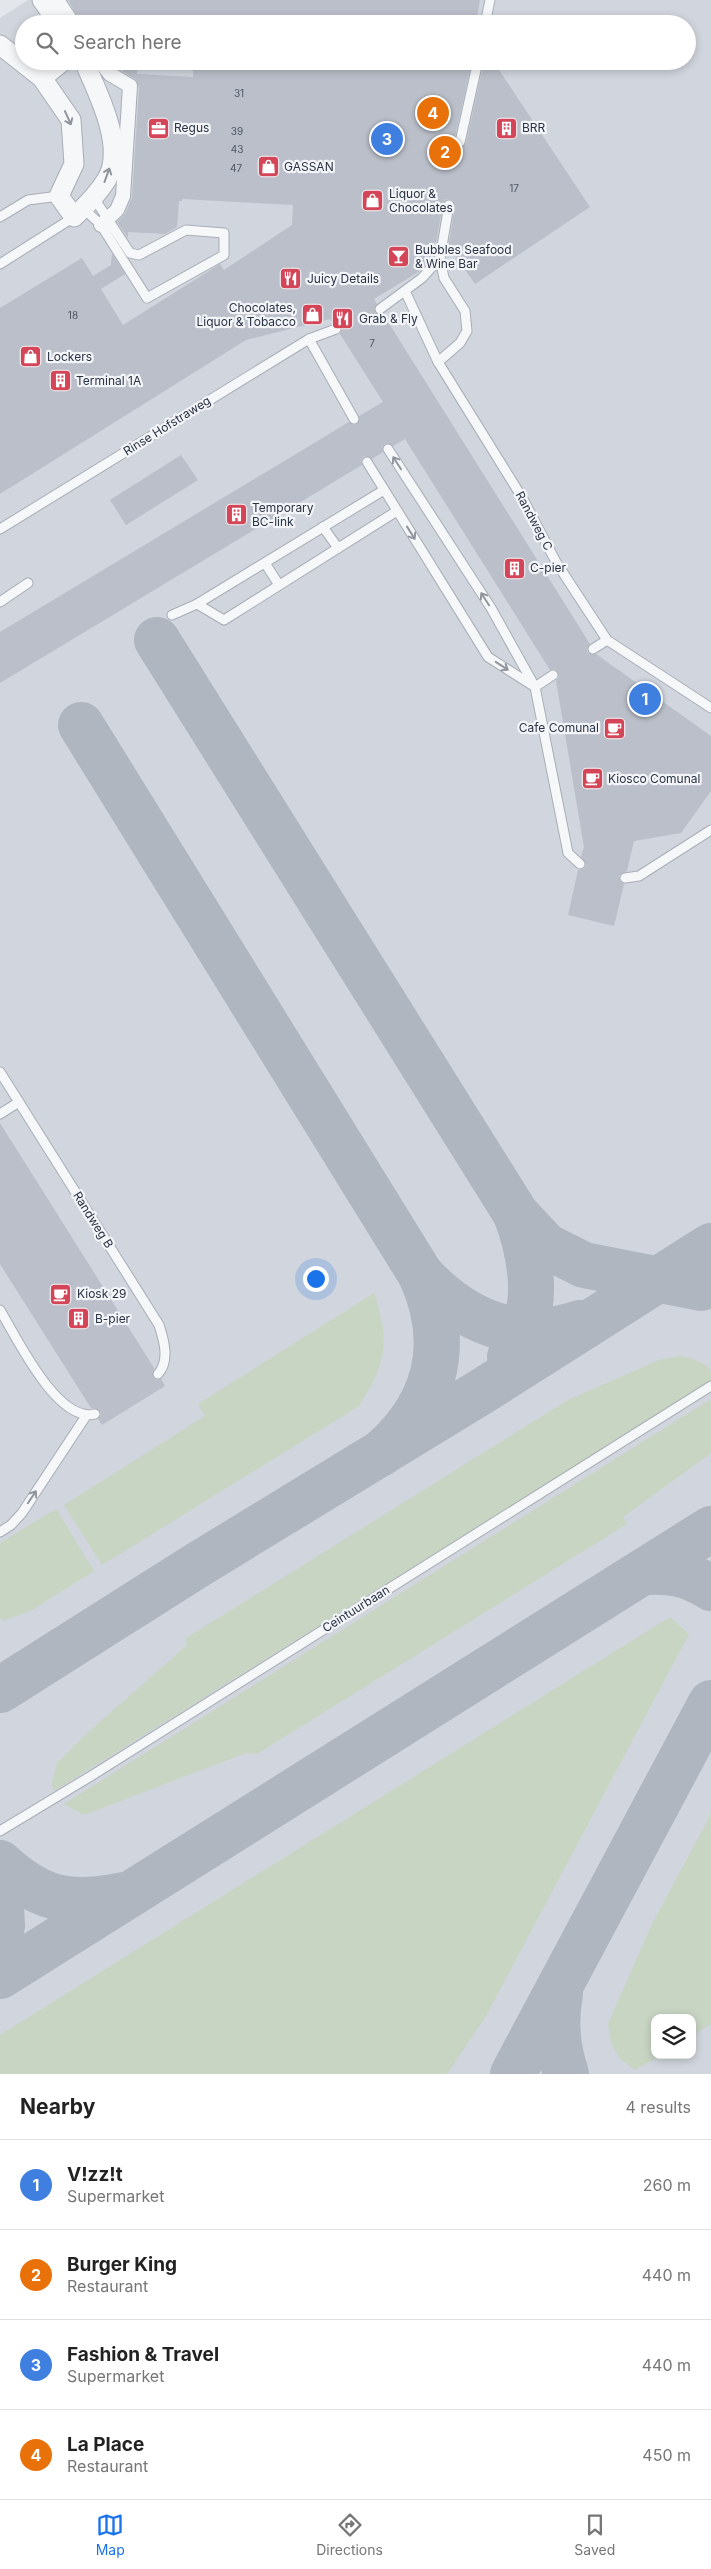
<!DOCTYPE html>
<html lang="en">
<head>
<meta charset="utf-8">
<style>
  :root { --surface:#fff; --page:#f6f6f6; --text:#222; --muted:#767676; --line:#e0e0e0; --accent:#1a73e8 }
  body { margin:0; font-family:Inter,sans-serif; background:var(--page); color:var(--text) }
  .controls { position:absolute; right:15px; bottom:15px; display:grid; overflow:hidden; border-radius:10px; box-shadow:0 2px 8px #0003 }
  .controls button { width:45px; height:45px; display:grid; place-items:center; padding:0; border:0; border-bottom:1px solid var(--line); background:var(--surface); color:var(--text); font:25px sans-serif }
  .you { position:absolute; left:315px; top:1278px; width:18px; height:18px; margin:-12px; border:4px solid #fff; border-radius:50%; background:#1a73e8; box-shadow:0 0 0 8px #1a73e833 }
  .badge { display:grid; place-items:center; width:32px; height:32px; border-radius:50%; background:var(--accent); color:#fff; font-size:16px; font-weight:700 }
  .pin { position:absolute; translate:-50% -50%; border:2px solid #fff; box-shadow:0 1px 5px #0006 }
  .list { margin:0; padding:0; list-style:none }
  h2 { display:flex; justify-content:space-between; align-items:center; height:65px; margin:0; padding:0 20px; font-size:21px }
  h2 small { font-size:16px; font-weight:400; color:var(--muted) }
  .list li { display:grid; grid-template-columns:32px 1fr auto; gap:15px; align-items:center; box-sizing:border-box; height:90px; padding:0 20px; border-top:1px solid var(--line) }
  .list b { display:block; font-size:19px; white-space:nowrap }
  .list p { margin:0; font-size:16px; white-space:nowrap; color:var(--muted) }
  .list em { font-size:16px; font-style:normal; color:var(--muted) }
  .icon { flex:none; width:28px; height:28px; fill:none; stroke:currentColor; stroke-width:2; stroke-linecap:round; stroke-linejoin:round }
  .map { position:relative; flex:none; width:711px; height:2074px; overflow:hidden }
  .search { position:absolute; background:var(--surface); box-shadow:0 2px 8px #0003; left:15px; right:15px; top:15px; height:55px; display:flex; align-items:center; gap:12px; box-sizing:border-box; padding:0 18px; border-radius:28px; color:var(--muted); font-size:19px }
  .sheet { height:425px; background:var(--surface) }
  nav { display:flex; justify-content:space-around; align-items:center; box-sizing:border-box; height:70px; border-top:1px solid var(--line); background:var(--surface); font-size:14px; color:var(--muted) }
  nav a { display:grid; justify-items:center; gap:2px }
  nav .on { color:var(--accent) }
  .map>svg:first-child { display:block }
  .built { fill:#d1d5dd; fill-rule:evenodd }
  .green { fill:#c8d5c3 }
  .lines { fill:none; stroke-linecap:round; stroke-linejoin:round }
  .taxiway { stroke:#afb6c0; stroke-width:46 }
  .building { fill:#babfc9 }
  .service-casing { stroke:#a8adb6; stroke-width:11 }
  .pedestrian-casing { stroke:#a8adb6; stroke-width:16 }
  .minor-casing { stroke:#a8adb6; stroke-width:21 }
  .service { stroke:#f6f7f9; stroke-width:9 }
  .pedestrian { stroke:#f6f7f9; stroke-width:14 }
  .minor { stroke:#f6f7f9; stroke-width:19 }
  .oneway { stroke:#90959e }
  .labels { text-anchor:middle; stroke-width:4.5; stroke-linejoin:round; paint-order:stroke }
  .number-label { font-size:10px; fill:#4e5665 }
  .poi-label { font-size:12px; fill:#2a3344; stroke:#f3f5f8; text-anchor:start }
  .street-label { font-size:12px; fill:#2a3344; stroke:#f3f5f8 }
</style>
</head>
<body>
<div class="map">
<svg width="711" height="2074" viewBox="0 0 711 2074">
  <rect width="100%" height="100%" fill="#e3e6eb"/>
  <!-- built -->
  <path class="built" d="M28 0H711V2074H0V18ZM24 24H687V61H24ZM655 2018H692V2055H655Z"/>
  <!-- green -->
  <g class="green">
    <path d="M374 1293C390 1343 387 1362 359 1406L102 1565 64 1505 205 1416 198 1404Z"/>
    <path d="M680 1356C692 1358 702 1361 711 1370V1381L54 1791 52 1783 57 1763 85 1735 187 1645 186 1638 568 1400 659 1360Z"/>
    <polygon points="711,1399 711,1453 623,1517 627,1524 257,1754 246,1753 84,1815 64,1804"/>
    <polygon points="56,1509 94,1571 32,1610 3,1621 0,1617 0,1543"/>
    <polygon points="670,1617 689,1634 486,2016 447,2074 0,2074 0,2035"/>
    <polygon points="711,1814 711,2024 692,2036 692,2018 655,2018 655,2055 661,2055 635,2070 620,2059 611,2043 608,2024 652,1924"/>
  </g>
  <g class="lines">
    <!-- taxiway -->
    <g class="taxiway">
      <polyline points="157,640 516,1214 546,1246 584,1265 701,1288"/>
      <path d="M81 725 421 1275C452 1344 437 1405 380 1454"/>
      <path d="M421 1275C464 1321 517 1345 580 1323"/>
      <path d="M510 1357C541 1313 533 1261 516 1214"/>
      <path d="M644 1572C672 1571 687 1573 711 1588"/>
      <polyline points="0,1690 199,1564 484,1390 711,1246"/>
      <path d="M0 1863C41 1901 71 1906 124 1895"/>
      <polyline points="0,1887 2,1926 0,1934"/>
      <polyline points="0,1976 711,1529"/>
      <path d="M560 1993C555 2022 557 2046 566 2074"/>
      <polyline points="513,2074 711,1703"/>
    </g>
  </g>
  <!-- building -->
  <g class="building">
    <polygon points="68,0 480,0 476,24 82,24"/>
    <polygon points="122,61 138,61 137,74 193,77 193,61 472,61 454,141 455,146 459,148 466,143 484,61 493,61 590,207 475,284 452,251 448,249 455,206 453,200 446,199 443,204 436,243 434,242 430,260 420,271 374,299 377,304 374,309 377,314 383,314 590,644 587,649 588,653 596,654 711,736 711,791 681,833 634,841 627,871 619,876 620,881 624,884 614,926 568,915 578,870 584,869 586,865 581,857 584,847 556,681 559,677 558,672 555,669 550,670 405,439 393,446 385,444 382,447 383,452 372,459 364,456 361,460 362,465 0,683 0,632 349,422 353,425 357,424 359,416 383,402 340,334 342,326 338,323 333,324 330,319 246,340 0,494 0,308 82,258 93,276 111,265 112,253 125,274 101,289 123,325 220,264 224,270 292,225 293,205 182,199 182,201 179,201 177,227 165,234 128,232 128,238 117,222 125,214 132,197 139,87 135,79 122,71"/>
    <polygon points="181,455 198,480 126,525 110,500"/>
    <polygon points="0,1123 154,1368 153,1377 157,1380 161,1379 165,1386 102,1425 98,1419 101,1415 100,1411 91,1408 0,1264"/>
  </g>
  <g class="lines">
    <defs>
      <g id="service">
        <polyline points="485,24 490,0"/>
        <polyline points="460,142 478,61"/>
        <polyline points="83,208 101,225 147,298 224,255 224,233 186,230 139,255 130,253 94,198"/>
        <polyline points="0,217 28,200 59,196"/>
        <polyline points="0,264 74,217"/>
        <polyline points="405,291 438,362 523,499 556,562 607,640 711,708"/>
        <polyline points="380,309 422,278 440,258 449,205"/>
        <polyline points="309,339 354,419"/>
        <polyline points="438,362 460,343 467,331 465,311 444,278 440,258"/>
        <polyline points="388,449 491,608 535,687 568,853 580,864"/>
        <polyline points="367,462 488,657 532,685"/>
        <polyline points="384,490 197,604 224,620 397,511"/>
        <polyline points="323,527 338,548"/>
        <polyline points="0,529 309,339 336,329"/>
        <polyline points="265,563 279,585"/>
        <polyline points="0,602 28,583"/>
        <polyline points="172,615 197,604"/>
        <polyline points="593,649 607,640"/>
        <polyline points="535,687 553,675"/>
        <polyline points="625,878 639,876 711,830"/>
        <path d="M0 1072 159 1325C164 1340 170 1361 158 1374"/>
        <polyline points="0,1114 19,1102"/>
        <path d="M0 1310C17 1338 57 1423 95 1414"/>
        <polyline points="0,1532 11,1525 22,1513 86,1416"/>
        <polyline points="0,1831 91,1776 711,1386"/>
      </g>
      <g id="pedestrian">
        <polyline points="57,0 73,24"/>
        <polyline points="100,61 110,74 130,86 123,196 117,210 101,225"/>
      </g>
      <g id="minor">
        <polyline points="42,0 59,24"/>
        <path d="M0 45 42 78 71 120 74 164 59 196 74 217C86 206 98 194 107 179 126 146 97 92 84 61"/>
        <polyline points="42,78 63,61"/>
      </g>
    </defs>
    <!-- service casing -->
    <use href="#service" class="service-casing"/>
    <!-- pedestrian casing -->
    <use href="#pedestrian" class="pedestrian-casing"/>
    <!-- minor casing -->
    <use href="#minor" class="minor-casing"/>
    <!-- service -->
    <use href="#service" class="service"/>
    <!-- pedestrian -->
    <use href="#pedestrian" class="pedestrian"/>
    <!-- minor -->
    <use href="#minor" class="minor"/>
  </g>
  <!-- one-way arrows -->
  <defs><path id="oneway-shaft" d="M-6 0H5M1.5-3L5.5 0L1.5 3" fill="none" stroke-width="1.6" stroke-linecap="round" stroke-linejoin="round" transform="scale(1.25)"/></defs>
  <g class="oneway">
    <use href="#oneway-shaft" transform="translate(68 118) rotate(66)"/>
    <use href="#oneway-shaft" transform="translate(107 175) rotate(-70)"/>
    <use href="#oneway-shaft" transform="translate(397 463) rotate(-123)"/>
    <use href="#oneway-shaft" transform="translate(411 533) rotate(58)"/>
    <use href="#oneway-shaft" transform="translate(485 599) rotate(-123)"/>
    <use href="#oneway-shaft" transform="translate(502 666) rotate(33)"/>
    <use href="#oneway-shaft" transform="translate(32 1497) rotate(-56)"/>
  </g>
  <!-- icons -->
  <defs>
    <symbol id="office-square" viewBox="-11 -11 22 22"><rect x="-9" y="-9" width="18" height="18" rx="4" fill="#d34557" stroke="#f3f5f8"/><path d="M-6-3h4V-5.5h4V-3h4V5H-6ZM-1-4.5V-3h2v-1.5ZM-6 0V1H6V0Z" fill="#fff"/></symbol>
    <symbol id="building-square" viewBox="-11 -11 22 22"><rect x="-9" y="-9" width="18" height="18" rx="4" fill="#d34557" stroke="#f3f5f8"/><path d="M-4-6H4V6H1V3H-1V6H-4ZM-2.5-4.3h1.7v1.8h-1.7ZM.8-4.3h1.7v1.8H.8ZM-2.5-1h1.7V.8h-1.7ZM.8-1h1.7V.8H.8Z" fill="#fff"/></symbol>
    <symbol id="shop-square" viewBox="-11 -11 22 22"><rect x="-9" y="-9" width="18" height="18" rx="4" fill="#d34557" stroke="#f3f5f8"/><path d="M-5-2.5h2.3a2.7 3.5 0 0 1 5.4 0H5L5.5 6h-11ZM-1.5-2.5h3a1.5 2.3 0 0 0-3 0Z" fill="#fff"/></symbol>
    <symbol id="bar-square" viewBox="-11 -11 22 22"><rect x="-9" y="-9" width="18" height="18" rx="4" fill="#d34557" stroke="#f3f5f8"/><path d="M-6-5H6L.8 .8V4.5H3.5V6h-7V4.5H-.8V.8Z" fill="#fff"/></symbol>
    <symbol id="restaurant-square" viewBox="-11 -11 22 22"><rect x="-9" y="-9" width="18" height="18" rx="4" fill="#d34557" stroke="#f3f5f8"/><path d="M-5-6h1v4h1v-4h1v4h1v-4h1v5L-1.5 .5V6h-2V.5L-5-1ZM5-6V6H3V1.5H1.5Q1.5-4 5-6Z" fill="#fff"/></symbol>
    <symbol id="cafe-square" viewBox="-11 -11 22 22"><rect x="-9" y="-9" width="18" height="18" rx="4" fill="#d34557" stroke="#f3f5f8"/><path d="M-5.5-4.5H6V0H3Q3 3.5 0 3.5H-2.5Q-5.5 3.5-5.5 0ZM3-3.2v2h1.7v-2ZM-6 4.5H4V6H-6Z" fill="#fff"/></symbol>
  </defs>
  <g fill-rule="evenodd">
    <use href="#office-square" x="146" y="116" width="25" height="25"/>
    <use href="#building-square" x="494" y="116" width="25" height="25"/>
    <use href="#shop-square" x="256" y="154" width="25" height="25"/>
    <use href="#shop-square" x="360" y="188" width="25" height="25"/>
    <use href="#bar-square" x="386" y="244" width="25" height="25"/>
    <use href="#restaurant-square" x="278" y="266" width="25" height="25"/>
    <use href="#shop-square" x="300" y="302" width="25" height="25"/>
    <use href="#restaurant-square" x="330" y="306" width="25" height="25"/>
    <use href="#shop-square" x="18" y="344" width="25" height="25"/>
    <use href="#building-square" x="48" y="368" width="25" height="25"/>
    <use href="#building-square" x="224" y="502" width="25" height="25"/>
    <use href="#building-square" x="502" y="556" width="25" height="25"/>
    <use href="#cafe-square" x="602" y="716" width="25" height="25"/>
    <use href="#cafe-square" x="580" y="766" width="25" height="25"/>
    <use href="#cafe-square" x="48" y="1282" width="25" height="25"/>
    <use href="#building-square" x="66" y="1306" width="25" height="25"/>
  </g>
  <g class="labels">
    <!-- number labels -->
    <g class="number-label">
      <text x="239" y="97">31</text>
      <text x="237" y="135">39</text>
      <text x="237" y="153">43</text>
      <text x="236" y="172">47</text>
      <text x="514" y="192">17</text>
      <text x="73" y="319">18</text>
      <text x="372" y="347">7</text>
    </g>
    <!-- poi labels -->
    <g class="poi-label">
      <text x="174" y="132">Regus</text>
      <text x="522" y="132">BRR</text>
      <text x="284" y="171">GASSAN</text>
      <text x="389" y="198">Liquor &amp;<tspan x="389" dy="14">Chocolates</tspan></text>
      <text x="415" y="254">Bubbles Seafood<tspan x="415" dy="14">&amp; Wine Bar</tspan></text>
      <text x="307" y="283">Juicy Details</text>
      <text x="296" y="312" text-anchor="end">Chocolates,<tspan x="296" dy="14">Liquor &amp; Tobacco</tspan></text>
      <text x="359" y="323">Grab &amp; Fly</text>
      <text x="47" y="361">Lockers</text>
      <text x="76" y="385">Terminal 1A</text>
      <text x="252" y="512">Temporary<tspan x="252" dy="14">BC-link</tspan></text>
      <text x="530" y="572">C-pier</text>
      <text x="599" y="732" text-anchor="end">Cafe Comunal</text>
      <text x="608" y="783">Kiosco Comunal</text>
      <text x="77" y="1298">Kiosk 29</text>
      <text x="95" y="1323">B-pier</text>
    </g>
    <!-- street labels -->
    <g class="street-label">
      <text transform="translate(167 426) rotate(-32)" y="4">Rinse Hofstraweg</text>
      <text transform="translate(534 521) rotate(62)" y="4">Randweg C</text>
      <text transform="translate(93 1220) rotate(58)" y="4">Randweg B</text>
      <text transform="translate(356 1609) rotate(-32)" y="4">Ceintuurbaan</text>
    </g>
  </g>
</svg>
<div class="controls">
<button><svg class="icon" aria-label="layers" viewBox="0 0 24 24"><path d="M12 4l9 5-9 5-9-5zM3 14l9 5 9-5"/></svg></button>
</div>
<div class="you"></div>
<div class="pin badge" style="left:645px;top:699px;background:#3f7fe0">1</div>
<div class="pin badge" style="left:445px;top:152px;background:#e8710a">2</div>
<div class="pin badge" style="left:387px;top:139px;background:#3f7fe0">3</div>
<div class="pin badge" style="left:433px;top:113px;background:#e8710a">4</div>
<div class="search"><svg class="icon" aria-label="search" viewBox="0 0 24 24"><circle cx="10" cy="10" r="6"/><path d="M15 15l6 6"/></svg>Search here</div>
</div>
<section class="sheet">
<h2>Nearby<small>4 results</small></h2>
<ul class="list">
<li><span class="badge" style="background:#3f7fe0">1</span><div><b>V!zz!t</b><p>Supermarket</p></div><em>260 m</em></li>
<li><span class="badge" style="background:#e8710a">2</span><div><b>Burger King</b><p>Restaurant</p></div><em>440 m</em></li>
<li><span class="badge" style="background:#3f7fe0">3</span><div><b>Fashion &amp; Travel</b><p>Supermarket</p></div><em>440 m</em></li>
<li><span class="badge" style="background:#e8710a">4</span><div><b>La Place</b><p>Restaurant</p></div><em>450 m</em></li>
</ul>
</section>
<nav>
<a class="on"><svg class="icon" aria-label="map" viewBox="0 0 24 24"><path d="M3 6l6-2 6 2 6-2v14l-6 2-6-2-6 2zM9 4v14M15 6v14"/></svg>Map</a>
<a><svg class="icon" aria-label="directions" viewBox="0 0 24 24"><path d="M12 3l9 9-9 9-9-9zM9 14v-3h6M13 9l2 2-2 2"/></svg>Directions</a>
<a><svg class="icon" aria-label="saved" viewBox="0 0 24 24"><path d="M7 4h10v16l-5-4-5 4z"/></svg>Saved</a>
</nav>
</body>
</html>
